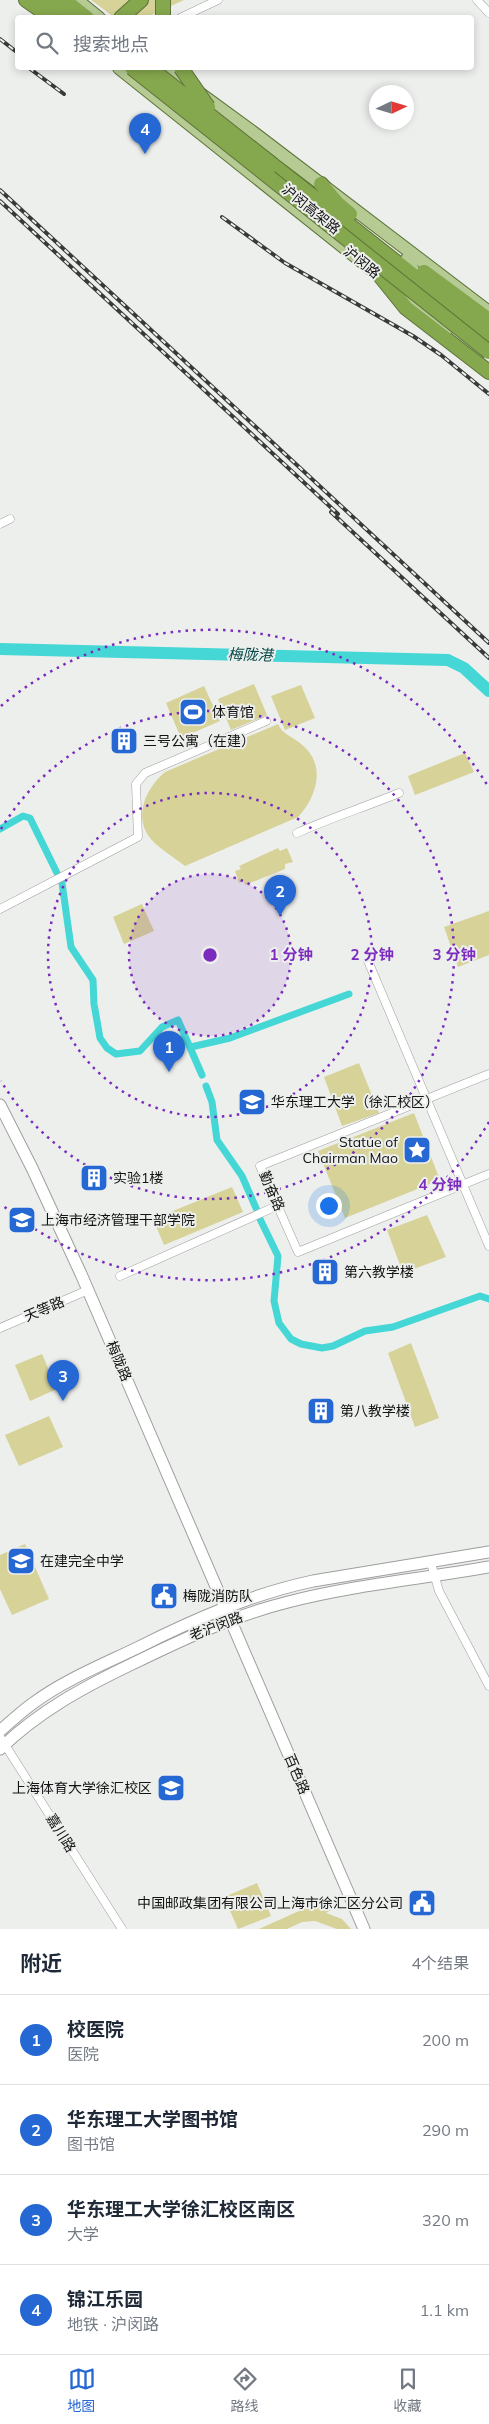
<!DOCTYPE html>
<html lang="zh">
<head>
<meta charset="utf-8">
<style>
  :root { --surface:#fff; --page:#f2f2f3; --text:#1f2937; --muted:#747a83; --line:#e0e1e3; --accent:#2567d3 }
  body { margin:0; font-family:Mulish,"Noto Sans SC",sans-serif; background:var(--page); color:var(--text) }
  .compass { position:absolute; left:369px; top:85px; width:45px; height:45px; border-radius:50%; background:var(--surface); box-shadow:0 2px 8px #0003; rotate:86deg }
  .you { position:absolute; left:328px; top:1205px; width:18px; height:18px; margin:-12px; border:4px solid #fff; border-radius:50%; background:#1a73e8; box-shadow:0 0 0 8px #1a73e833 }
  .badge { display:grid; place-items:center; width:32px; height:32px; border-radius:50%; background:var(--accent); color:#fff; font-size:16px; font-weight:700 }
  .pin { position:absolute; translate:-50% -41px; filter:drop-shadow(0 1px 2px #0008) }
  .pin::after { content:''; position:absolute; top:26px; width:18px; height:15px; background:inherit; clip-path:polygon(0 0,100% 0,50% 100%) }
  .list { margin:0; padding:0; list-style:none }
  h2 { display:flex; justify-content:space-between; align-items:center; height:65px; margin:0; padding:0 20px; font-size:21px }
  h2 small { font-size:16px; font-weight:400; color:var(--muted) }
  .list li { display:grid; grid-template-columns:32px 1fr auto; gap:15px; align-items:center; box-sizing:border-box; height:90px; padding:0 20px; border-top:1px solid var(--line) }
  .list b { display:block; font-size:19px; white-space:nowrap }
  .list p { margin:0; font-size:16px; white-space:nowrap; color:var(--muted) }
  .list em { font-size:16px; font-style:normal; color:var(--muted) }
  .icon { flex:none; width:28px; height:28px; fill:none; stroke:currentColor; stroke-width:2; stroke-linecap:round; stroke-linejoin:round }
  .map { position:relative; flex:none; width:489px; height:1929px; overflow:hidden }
  .search { position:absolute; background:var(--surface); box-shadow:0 2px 8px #0003; left:15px; right:15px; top:15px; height:55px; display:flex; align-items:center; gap:12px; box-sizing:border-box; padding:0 18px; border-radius:5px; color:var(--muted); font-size:19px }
  .sheet { height:425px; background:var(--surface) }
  nav { display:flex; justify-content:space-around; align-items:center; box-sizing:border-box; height:70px; border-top:1px solid var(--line); background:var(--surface); font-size:14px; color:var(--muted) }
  nav a { display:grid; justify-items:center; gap:2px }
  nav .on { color:var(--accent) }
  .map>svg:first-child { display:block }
  .green { fill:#d6d298 }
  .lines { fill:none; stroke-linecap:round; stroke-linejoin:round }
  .canal { stroke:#44d7d5; stroke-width:7 }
  .river { stroke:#44d7d5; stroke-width:12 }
  .street-casing { stroke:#9d9f9d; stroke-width:9 }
  .secondary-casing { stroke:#9d9f9d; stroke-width:13 }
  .primary-casing { stroke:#5d7338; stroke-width:14 }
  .highway-casing { stroke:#5d7338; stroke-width:16 }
  .street { stroke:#fff; stroke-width:8 }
  .secondary { stroke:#fff; stroke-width:11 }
  .primary { stroke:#b6ca94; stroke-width:12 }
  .highway { stroke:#85a74d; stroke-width:14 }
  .rail-casing { stroke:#383938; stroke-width:4 }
  .rail { stroke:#edefed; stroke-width:2; stroke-dasharray:5.5; stroke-linecap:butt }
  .highway-bridge-casing { stroke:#5d7338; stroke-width:16; stroke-linecap:butt }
  .highway-bridge { stroke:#85a74d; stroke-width:14 }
  .ring { fill:none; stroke:#7b2cbf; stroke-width:2.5; stroke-dasharray:2.5 5 }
  .labels { text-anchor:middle; stroke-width:4; stroke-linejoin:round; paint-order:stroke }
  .street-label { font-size:14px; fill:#121312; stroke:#edefed }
  .poi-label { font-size:14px; fill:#121312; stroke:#edefed; text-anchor:start }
  .water-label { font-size:15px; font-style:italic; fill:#074a49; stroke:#edefed }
  .centre { fill:#7b2cbf; stroke:#edefed; stroke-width:2.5 }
  .ring-label { font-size:15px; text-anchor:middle; font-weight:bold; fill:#7b2cbf; stroke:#edefed; stroke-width:4; stroke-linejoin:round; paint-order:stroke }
</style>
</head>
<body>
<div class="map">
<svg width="489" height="1929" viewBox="0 0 489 1929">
  <rect width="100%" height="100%" fill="#edefed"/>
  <!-- green -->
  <g class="green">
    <polygon points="91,0 184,0 145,18 114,17"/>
    <polygon points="254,684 267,715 231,730 218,699"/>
    <polygon points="301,685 315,718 285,730 271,696"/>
    <polygon points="204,686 220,721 181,738 166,703"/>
    <path d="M278 724C283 735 292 736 301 744 327 764 317 797 298 817L185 866C174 857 159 849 150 838 133 816 146 788 165 772Z"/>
    <polygon points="465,753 474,772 415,795 408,776"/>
    <polygon points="278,848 280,851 287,848 293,862 285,864 285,869 245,885 244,881 239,883 235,871 241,869 239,866"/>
    <polygon points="142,904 154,931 124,944 113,917"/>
    <polygon points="489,911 489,955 458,967 444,927"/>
    <polygon points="359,1063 379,1113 342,1126 324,1077"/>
    <polygon points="414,1113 440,1180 345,1218 318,1151"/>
    <polygon points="232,1187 243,1212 164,1245 153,1219"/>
    <polygon points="427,1215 446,1257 403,1273 387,1230"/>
    <polygon points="411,1343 439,1418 415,1427 388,1353"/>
    <polygon points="42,1354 57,1389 30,1401 15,1365"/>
    <polygon points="49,1416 63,1447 19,1466 5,1435"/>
    <polygon points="25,1544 49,1599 12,1615 0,1589 0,1555"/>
    <polygon points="257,1883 271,1916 238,1929 224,1897"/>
    <polygon points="330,1897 334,1908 326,1913 342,1919 351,1929 337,1929 315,1921 302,1922 287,1929 259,1929"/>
  </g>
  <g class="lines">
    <!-- canal -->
    <g class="canal">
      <polyline points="0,829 23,816 30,818 57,873"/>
      <polyline points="62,883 71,947 93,980 94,1004 100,1038 107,1048 116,1054 140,1051 162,1027 178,1020 202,1075"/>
      <polyline points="191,1047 230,1038 349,994"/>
      <polyline points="206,1086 212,1102 217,1140 242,1176 256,1208"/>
      <polyline points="260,1219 278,1256 274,1301 279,1323 291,1339 301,1344 322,1348 333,1346 365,1331 393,1327 480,1296 489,1299"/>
    </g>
    <!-- river -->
    <polyline class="river" points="0,649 448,660 464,668 489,691"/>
    <defs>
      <g id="street">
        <polyline points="477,0 489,13"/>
        <polyline points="180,18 218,0"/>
        <polyline points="0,524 10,519"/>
        <path d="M297 833C330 818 365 807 399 793"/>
        <polyline points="0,909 138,837 136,784 145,773 266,721"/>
        <polyline points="368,961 489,1246"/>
        <polyline points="489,1074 260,1166 298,1252 489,1174"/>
        <polyline points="120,1276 279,1205"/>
        <polyline points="0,1328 88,1290"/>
        <polyline points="431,1563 439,1591 489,1686"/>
        <polyline points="0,1737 122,1929"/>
      </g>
      <g id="secondary">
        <polyline points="0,1105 32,1168 81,1274 364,1929"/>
        <path d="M0 1731C10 1722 21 1712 32 1704 64 1680 104 1664 139 1647 195 1619 252 1594 313 1581L489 1552"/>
        <path d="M0 1749C38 1712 82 1688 130 1665 181 1640 232 1616 288 1602 353 1585 422 1579 489 1567"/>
      </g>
      <g id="primary">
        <polyline points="77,0 99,18"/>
        <polyline points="119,68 381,277 448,328"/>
        <polyline points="165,68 254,133 489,312"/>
        <polyline points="407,259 416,275"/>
      </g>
      <g id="highway">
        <polyline points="26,0 52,18"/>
        <polyline points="46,0 68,18"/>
        <polyline points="64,0 87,18"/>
        <polyline points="163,0 163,18"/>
        <polyline points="121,18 141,0"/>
        <polyline points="273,165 489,335"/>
        <polyline points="321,184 337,203 350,214"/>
        <polyline points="424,272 489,320"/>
        <polyline points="381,277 406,308 489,372"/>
      </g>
    </defs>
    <!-- street casing -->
    <use href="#street" class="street-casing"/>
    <!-- secondary casing -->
    <use href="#secondary" class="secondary-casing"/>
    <!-- primary casing -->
    <use href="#primary" class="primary-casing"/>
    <!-- highway casing -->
    <use href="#highway" class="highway-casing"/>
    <!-- street -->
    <use href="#street" class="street"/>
    <!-- secondary -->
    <use href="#secondary" class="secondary"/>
    <!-- primary -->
    <use href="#primary" class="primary"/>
    <!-- highway -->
    <use href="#highway" class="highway"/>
    <defs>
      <g id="rail">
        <polyline points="0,39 18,53"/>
        <polyline points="29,68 64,94"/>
        <polyline points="0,190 489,643"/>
        <polyline points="0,201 338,514"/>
        <polyline points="222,217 285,263 413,336 441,355 489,394"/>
        <polyline points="331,512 489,658"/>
      </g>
    </defs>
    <!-- rail casing -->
    <use href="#rail" class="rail-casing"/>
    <!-- rail -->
    <use href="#rail" class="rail"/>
    <defs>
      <g id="highway-bridge">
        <polyline points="132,68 489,352"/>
        <polyline points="150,68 273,165"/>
        <polyline points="181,68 208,107"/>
      </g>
    </defs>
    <!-- highway-bridge casing -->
    <use href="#highway-bridge" class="highway-bridge-casing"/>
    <!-- highway-bridge -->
    <use href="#highway-bridge" class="highway-bridge"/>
  </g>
  <!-- distance rings -->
  <circle cx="210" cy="955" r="81" fill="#7b2cbf" fill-opacity=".12"/>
  <g class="ring">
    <circle cx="210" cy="955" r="81"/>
    <circle cx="210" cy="955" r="162"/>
    <path d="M1 829A244 244 0 1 1 1 1081"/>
    <path d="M489 1122A325 325 0 0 1 1 1204M1 706A325 325 0 0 1 489 788"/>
  </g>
  <!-- icons -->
  <defs>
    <symbol id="stadium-square" viewBox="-11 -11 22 22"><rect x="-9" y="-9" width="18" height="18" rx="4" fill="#2567d3" stroke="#edefed"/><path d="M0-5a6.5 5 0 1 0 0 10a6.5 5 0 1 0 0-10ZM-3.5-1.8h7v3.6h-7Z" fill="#fff"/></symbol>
    <symbol id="building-square" viewBox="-11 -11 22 22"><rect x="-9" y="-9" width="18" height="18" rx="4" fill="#2567d3" stroke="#edefed"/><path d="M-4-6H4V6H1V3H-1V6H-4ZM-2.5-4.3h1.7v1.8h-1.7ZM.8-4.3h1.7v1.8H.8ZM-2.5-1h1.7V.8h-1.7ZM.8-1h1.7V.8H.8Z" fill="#fff"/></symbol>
    <symbol id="university-square" viewBox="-11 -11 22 22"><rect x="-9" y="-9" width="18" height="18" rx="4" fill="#2567d3" stroke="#edefed"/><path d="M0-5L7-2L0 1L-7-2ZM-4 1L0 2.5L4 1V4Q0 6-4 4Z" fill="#fff"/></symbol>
    <symbol id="sight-square" viewBox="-11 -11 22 22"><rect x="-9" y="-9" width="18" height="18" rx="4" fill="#2567d3" stroke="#edefed"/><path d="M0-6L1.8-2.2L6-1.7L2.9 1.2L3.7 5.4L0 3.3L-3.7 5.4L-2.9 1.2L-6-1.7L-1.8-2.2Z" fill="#fff"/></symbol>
    <symbol id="school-square" viewBox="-11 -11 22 22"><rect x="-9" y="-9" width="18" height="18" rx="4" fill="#2567d3" stroke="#edefed"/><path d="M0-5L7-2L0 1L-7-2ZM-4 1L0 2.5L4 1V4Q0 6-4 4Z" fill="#fff"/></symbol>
    <symbol id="civic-square" viewBox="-11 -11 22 22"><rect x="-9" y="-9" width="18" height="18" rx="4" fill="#2567d3" stroke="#edefed"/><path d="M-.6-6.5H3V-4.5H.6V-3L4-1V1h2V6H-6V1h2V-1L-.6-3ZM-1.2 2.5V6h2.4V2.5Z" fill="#fff"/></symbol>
  </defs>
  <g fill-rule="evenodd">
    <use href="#stadium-square" x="177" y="696" width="32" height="32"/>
    <use href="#building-square" x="108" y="725" width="32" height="32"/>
    <use href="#university-square" x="236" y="1086" width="32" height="32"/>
    <use href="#sight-square" x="401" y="1134" width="32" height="32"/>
    <use href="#building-square" x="78" y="1162" width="32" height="32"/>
    <use href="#school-square" x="6" y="1204" width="32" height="32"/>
    <use href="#building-square" x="309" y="1256" width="32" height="32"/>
    <use href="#building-square" x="305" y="1395" width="32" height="32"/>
    <use href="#school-square" x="5" y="1545" width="32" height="32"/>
    <use href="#civic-square" x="148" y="1580" width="32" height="32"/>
    <use href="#school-square" x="155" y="1772" width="32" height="32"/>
    <use href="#civic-square" x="406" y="1887" width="32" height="32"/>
  </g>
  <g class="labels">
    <!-- street labels -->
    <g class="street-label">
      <text transform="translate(311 209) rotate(39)" y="5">沪闵高架路</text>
      <text transform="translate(362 262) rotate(39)" y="5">沪闵路</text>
      <text transform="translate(272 1191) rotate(66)" y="5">勤奋路</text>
      <text transform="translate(44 1309) rotate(-23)" y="5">天等路</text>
      <text transform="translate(119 1361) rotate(67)" y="5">梅陇路</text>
      <text transform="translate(216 1626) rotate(-21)" y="5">老沪闵路</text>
      <text transform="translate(297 1774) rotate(67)" y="5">百色路</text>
      <text transform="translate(61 1833) rotate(58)" y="5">嘉川路</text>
    </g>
    <!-- poi labels -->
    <g class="poi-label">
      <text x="212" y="717">体育馆</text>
      <text x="143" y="746">三号公寓（在建）</text>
      <text x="271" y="1107">华东理工大学（徐汇校区）</text>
      <text x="398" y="1147" text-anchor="end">Statue of<tspan x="398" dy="16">Chairman Mao</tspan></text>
      <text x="113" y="1183">实验1楼</text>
      <text x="41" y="1225">上海市经济管理干部学院</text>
      <text x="344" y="1277">第六教学楼</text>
      <text x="340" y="1416">第八教学楼</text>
      <text x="40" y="1566">在建完全中学</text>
      <text x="183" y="1601">梅陇消防队</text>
      <text x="152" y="1793" text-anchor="end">上海体育大学徐汇校区</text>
      <text x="403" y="1908" text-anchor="end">中国邮政集团有限公司上海市徐汇区分公司</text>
    </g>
    <!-- water labels -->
    <g class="water-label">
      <text transform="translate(250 655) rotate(1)" y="5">梅陇港</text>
    </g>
  </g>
  <circle cx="210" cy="955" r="8" class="centre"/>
  <g class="ring-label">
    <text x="291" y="960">1 分钟</text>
    <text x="372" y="960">2 分钟</text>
    <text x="454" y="960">3 分钟</text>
    <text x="440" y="1190">4 分钟</text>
  </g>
</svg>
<svg class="compass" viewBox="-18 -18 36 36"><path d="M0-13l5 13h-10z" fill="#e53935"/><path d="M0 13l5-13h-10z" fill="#747a83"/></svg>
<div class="you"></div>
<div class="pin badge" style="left:169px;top:1072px">1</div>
<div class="pin badge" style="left:280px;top:916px">2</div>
<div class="pin badge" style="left:63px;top:1401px">3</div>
<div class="pin badge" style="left:145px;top:154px">4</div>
<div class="search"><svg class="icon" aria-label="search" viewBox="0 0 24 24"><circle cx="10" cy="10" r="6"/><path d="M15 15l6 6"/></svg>搜索地点</div>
</div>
<section class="sheet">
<h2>附近<small>4个结果</small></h2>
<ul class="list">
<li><span class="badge">1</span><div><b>校医院</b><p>医院</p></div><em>200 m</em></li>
<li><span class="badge">2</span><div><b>华东理工大学图书馆</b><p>图书馆</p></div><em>290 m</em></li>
<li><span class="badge">3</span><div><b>华东理工大学徐汇校区南区</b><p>大学</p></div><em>320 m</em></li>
<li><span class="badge">4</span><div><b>锦江乐园</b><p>地铁 · 沪闵路</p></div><em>1.1 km</em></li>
</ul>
</section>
<nav>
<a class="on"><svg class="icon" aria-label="map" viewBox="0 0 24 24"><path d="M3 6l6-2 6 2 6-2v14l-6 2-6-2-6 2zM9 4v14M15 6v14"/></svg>地图</a>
<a><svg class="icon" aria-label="directions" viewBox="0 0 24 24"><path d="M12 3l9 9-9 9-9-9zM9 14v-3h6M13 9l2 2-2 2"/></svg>路线</a>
<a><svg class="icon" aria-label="saved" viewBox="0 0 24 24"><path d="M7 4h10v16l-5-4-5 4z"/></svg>收藏</a>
</nav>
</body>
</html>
